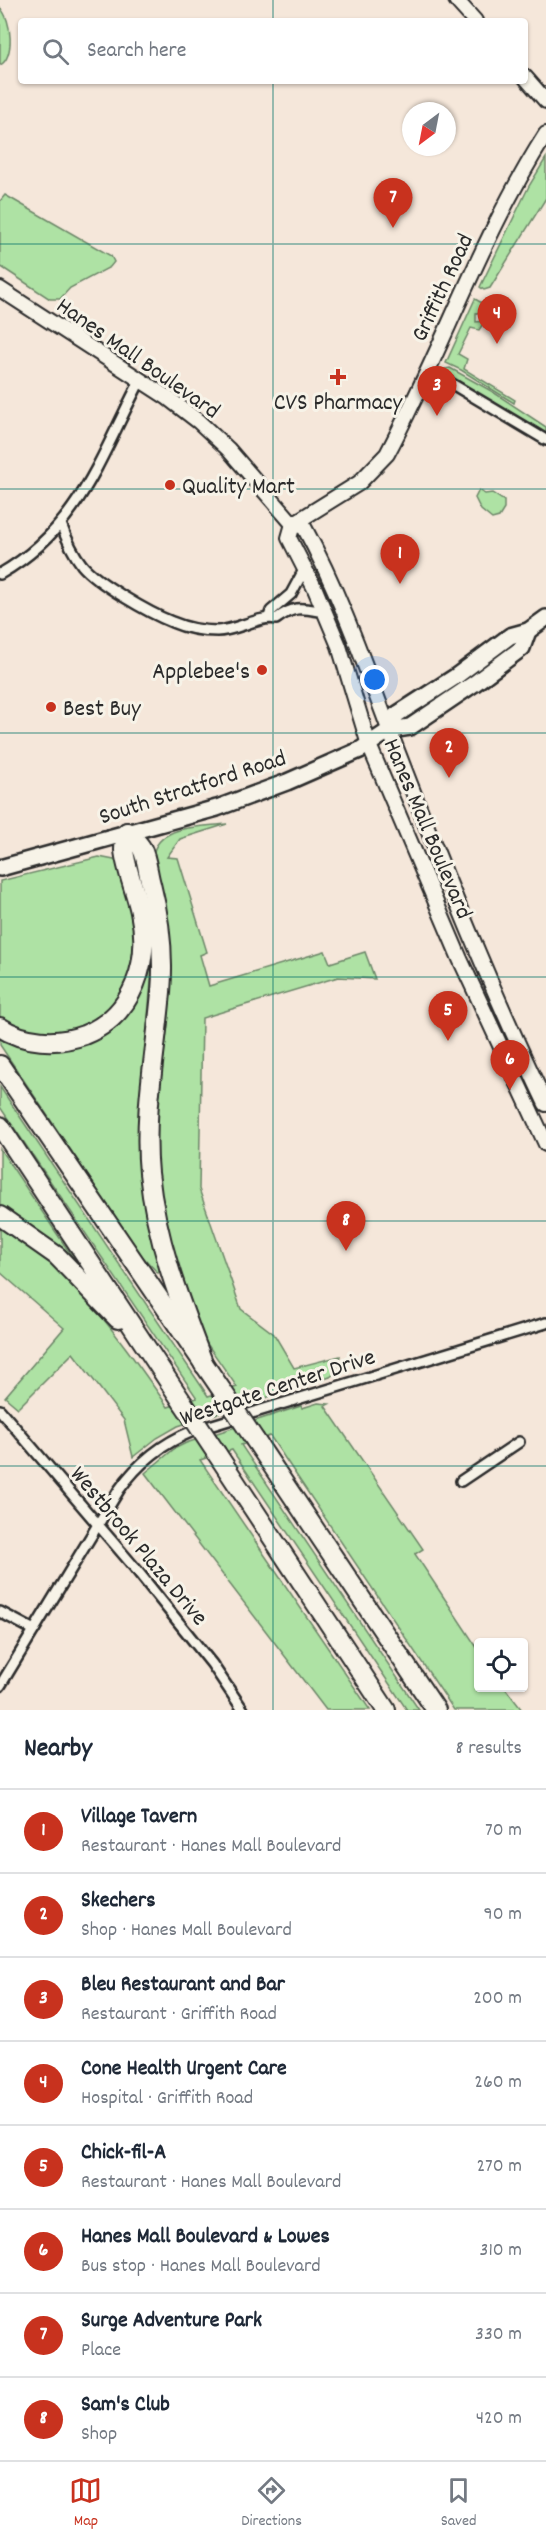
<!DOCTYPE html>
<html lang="en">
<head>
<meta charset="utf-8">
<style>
  :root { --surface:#fff; --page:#f6f6f7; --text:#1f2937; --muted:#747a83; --line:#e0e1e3; --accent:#c8321e }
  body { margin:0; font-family:Dekko,sans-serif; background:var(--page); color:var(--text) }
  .controls { position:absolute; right:18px; bottom:18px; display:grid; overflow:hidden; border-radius:6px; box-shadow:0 2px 4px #0004 }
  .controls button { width:54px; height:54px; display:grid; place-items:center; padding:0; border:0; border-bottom:2px solid var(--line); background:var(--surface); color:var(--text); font:30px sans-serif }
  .compass { position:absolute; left:402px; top:102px; width:54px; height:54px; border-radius:50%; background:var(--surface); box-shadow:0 2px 4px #0004; rotate:212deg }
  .you { position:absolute; left:375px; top:680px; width:21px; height:21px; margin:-15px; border:4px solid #fff; border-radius:50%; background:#1a73e8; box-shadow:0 0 0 9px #1a73e833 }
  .badge { display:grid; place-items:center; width:39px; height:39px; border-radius:50%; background:var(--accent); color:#fff; font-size:20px; font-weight:700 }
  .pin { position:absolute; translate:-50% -50px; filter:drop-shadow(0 2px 3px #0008) }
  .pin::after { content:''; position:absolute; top:32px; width:21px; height:18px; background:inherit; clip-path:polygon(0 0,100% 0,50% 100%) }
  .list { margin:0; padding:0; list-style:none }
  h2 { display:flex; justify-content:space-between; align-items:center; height:78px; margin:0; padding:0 24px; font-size:26px }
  h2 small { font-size:20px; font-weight:400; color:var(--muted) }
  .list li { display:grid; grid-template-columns:39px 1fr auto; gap:18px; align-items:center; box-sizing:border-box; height:84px; padding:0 24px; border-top:2px solid var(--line) }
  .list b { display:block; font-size:22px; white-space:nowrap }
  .list p { margin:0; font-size:20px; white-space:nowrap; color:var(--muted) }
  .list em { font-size:20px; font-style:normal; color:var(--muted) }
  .icon { flex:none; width:33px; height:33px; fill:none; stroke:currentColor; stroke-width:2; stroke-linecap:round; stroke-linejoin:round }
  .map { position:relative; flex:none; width:546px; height:1710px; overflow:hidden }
  .search { position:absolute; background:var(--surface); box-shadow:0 2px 4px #0004; left:18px; right:18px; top:18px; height:66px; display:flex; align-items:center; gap:15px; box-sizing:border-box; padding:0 21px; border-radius:6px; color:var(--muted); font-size:22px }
  .sheet { height:750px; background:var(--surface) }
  nav { display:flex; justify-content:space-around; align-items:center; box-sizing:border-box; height:84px; border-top:2px solid var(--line); background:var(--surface); font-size:16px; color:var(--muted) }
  nav a { display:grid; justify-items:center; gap:3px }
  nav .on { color:var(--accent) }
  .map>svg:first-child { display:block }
  .green { fill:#aee2a4; stroke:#6c8668; stroke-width:1.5 }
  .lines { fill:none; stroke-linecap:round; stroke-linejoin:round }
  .street-casing { stroke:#2b2b2b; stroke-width:14 }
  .secondary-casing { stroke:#2b2b2b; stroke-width:18 }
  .primary-casing { stroke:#2b2b2b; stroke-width:20 }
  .highway-casing { stroke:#2b2b2b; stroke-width:22 }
  .street { stroke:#f7f3e8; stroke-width:9 }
  .secondary { stroke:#f7f3e8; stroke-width:14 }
  .primary { stroke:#f7f3e8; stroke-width:15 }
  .highway { stroke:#f7f3e8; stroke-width:18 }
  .highway-bridge-casing { stroke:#2b2b2b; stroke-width:22; stroke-linecap:butt }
  .highway-bridge { stroke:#f7f3e8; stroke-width:18 }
  .grid { fill:none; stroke:#0f766e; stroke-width:1.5; stroke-opacity:0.55 }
  .poi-dot { fill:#c8321e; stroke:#f7f3e8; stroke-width:2 }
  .labels { text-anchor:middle; stroke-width:6; stroke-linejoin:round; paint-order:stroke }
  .street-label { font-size:24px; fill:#2b2b2b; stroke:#f7f3e8 }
  .poi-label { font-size:24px; fill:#2b2b2b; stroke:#f7f3e8; text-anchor:start }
</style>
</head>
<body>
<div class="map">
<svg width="546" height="1710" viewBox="0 0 546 1710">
  <rect width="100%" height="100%" fill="#f5e7da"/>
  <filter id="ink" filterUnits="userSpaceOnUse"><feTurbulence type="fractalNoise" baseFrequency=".0167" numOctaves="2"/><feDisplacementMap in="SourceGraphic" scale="12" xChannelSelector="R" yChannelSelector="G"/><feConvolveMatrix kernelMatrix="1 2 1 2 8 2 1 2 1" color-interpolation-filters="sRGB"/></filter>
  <g filter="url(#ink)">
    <!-- green -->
    <g class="green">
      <path d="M0 8C12 19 15 58 0 65Z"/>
      <polygon points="546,158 546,198 490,288 484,290 480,287 529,186"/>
      <polygon points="5,195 111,256 114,262 110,267 70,288 60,299 50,299 0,266 0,201"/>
      <polygon points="475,299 484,304 487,309 485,312 476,313 476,322 485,321 479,330 471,328 458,354 467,359 464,369 515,400 514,403 461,370 446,363"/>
      <polygon points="450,368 493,392 546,427 546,433 447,375 445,369"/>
      <polygon points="479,490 485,494 492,493 504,501 504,509 499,517 492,519 481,510 475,498"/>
      <path d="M227 824 180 839 167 857 178 858 207 952 200 955 209 986 325 951 330 963 365 952 375 979 338 977 202 1018 199 1189 241 1309 274 1334 294 1368 340 1356 335 1373 330 1377 178 1426 157 1438 133 1457 124 1420 73 1353 18 1408 5 1397 64 1328 0 1272V1227C74 1270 120 1339 168 1407L197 1398 0 1107V1087L208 1396 237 1387 203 1338 164 1237 154 1139 169 1012 171 958 154 851C163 824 204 827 227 824Z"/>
      <polygon points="99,857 114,860 120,866 137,924 131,984 100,1020 52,1037 0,1022 0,881"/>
      <polygon points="153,957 143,1075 161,1268 158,1273 142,1256 0,1045 0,1033 94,1037 148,960 151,961"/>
      <polygon points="0,1149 74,1259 70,1262 0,1210"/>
      <polygon points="318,1403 329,1404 325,1406 423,1549 415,1554 478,1649 478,1688 505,1688 522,1710 454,1710 270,1436 241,1445 419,1710 407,1710 232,1450 200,1460 370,1710 326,1710 145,1473 174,1449 186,1443 301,1406 302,1408"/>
    </g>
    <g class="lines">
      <defs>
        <g id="street">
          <polyline points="427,369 546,440"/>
          <path d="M61 524C66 538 72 552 82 565 97 583 149 613 172 622 186 628 202 631 217 631 236 631 260 615 276 619 295 605 302 608 324 612"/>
          <path d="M0 574C79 529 100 457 140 381"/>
          <polyline points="269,617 271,611 291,594 305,568"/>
          <polyline points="0,1410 135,1568 212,1664 243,1710"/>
          <polyline points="461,1481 519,1442"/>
          <polyline points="0,1612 34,1630"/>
          <path d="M0 1686 119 1490C138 1463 163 1443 193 1431L546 1323"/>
        </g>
        <g id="secondary">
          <polyline points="456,0 475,21"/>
          <polyline points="525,77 546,101"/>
          <path d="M0 289 168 398 198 421 228 449 293 524 304 527C343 599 369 677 398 753 444 872 491 989 546 1104"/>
          <polyline points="293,524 289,538 315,589 339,646 369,745 460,959 546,1144"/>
          <path d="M293 524 359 483 387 454C443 349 482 234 546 134"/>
        </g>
        <g id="primary">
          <polyline points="390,730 396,715 455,677 510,636 528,631 546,618"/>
          <polyline points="0,868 217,808 287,782 360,750 390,730 410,727 475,683 522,648 528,631"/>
        </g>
        <g id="highway">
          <path d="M127 832C132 837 139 843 142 849 147 859 148 874 151 884 160 919 164 957 161 992 156 1052 143 1113 149 1173 156 1241 180 1302 204 1365"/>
          <path d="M0 1027C24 1043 57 1045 84 1035 134 1015 151 961 140 912 136 892 126 870 124 850 124 844 126 837 127 832"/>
          <polyline points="0,1065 223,1392"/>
          <polyline points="0,1126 183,1403"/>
          <polyline points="0,1216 57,1256 118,1319"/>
          <polyline points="255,1440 436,1710"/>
          <polyline points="217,1454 386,1710"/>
        </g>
      </defs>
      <!-- street casing -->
      <use href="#street" class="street-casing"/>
      <!-- secondary casing -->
      <use href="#secondary" class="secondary-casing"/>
      <!-- primary casing -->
      <use href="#primary" class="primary-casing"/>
      <!-- highway casing -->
      <use href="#highway" class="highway-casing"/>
      <!-- street -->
      <use href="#street" class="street"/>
      <!-- secondary -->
      <use href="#secondary" class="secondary"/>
      <!-- primary -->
      <use href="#primary" class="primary"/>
      <!-- highway -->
      <use href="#highway" class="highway"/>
      <defs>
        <g id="highway-bridge">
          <polyline points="223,1392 255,1440"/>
          <polyline points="183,1403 217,1454"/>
        </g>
      </defs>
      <!-- highway-bridge casing -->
      <use href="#highway-bridge" class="highway-bridge-casing"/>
      <!-- highway-bridge -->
      <use href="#highway-bridge" class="highway-bridge"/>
    </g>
  </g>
  <!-- grid -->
  <path class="grid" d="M273 0V21M273 81V1710M0 244H546M0 489H546M0 733H546M0 977H546M0 1221H546M0 1466H546"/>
  <!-- markers -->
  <g class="poi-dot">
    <path d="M335 368h6v6h6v6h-6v6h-6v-6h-6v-6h6z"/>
    <circle cx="170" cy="485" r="6"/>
    <circle cx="262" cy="670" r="6"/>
    <circle cx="51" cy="707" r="6"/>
  </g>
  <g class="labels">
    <!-- street labels -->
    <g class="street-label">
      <text transform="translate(441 287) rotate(-65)" y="8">Griffith Road</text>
      <text transform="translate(139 357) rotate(35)" y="8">Hanes Mall Boulevard</text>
      <text transform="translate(192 786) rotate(-18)" y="8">South Stratford Road</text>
      <text transform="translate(429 828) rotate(67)" y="8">Hanes Mall Boulevard</text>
      <text transform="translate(277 1386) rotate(-18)" y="8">Westgate Center Drive</text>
      <text transform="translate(140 1545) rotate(50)" y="8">Westbrook Plaza Drive</text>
    </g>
    <!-- poi labels -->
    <g class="poi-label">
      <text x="338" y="409" text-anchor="middle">CVS Pharmacy</text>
      <text x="182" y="493">Quality Mart</text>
      <text x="250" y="678" text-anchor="end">Applebee's</text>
      <text x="63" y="715">Best Buy</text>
    </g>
  </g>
</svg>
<div class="controls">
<button><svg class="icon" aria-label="locate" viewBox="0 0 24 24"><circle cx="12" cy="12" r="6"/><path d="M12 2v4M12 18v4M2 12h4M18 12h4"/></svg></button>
</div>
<svg class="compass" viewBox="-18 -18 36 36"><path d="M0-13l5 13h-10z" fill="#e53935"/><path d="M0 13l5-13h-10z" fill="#747a83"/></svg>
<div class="you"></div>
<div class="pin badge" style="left:400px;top:584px">1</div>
<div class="pin badge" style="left:449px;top:778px">2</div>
<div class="pin badge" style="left:437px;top:416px">3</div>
<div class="pin badge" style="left:497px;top:344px">4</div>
<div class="pin badge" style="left:448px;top:1041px">5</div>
<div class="pin badge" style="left:510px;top:1090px">6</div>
<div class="pin badge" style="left:393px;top:228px">7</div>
<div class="pin badge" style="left:346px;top:1251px">8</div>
<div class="search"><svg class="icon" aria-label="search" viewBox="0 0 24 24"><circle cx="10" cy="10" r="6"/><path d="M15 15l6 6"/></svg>Search here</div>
</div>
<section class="sheet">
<h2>Nearby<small>8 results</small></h2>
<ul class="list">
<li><span class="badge">1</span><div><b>Village Tavern</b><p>Restaurant · Hanes Mall Boulevard</p></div><em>70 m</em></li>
<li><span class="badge">2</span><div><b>Skechers</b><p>Shop · Hanes Mall Boulevard</p></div><em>90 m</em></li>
<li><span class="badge">3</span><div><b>Bleu Restaurant and Bar</b><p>Restaurant · Griffith Road</p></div><em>200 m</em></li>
<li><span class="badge">4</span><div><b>Cone Health Urgent Care</b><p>Hospital · Griffith Road</p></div><em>260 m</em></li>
<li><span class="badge">5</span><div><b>Chick-fil-A</b><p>Restaurant · Hanes Mall Boulevard</p></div><em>270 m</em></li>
<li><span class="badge">6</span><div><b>Hanes Mall Boulevard &amp; Lowes</b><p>Bus stop · Hanes Mall Boulevard</p></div><em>310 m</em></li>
<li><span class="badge">7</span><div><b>Surge Adventure Park</b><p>Place</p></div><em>330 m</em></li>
<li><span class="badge">8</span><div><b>Sam's Club</b><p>Shop</p></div><em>420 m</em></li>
</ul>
</section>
<nav>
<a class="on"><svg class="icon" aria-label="map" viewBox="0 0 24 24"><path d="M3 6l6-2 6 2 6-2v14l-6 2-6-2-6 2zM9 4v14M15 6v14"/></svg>Map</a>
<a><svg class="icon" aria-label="directions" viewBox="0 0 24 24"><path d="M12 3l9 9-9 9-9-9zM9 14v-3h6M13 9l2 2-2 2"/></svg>Directions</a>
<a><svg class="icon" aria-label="saved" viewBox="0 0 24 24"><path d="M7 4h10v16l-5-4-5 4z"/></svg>Saved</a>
</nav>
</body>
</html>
